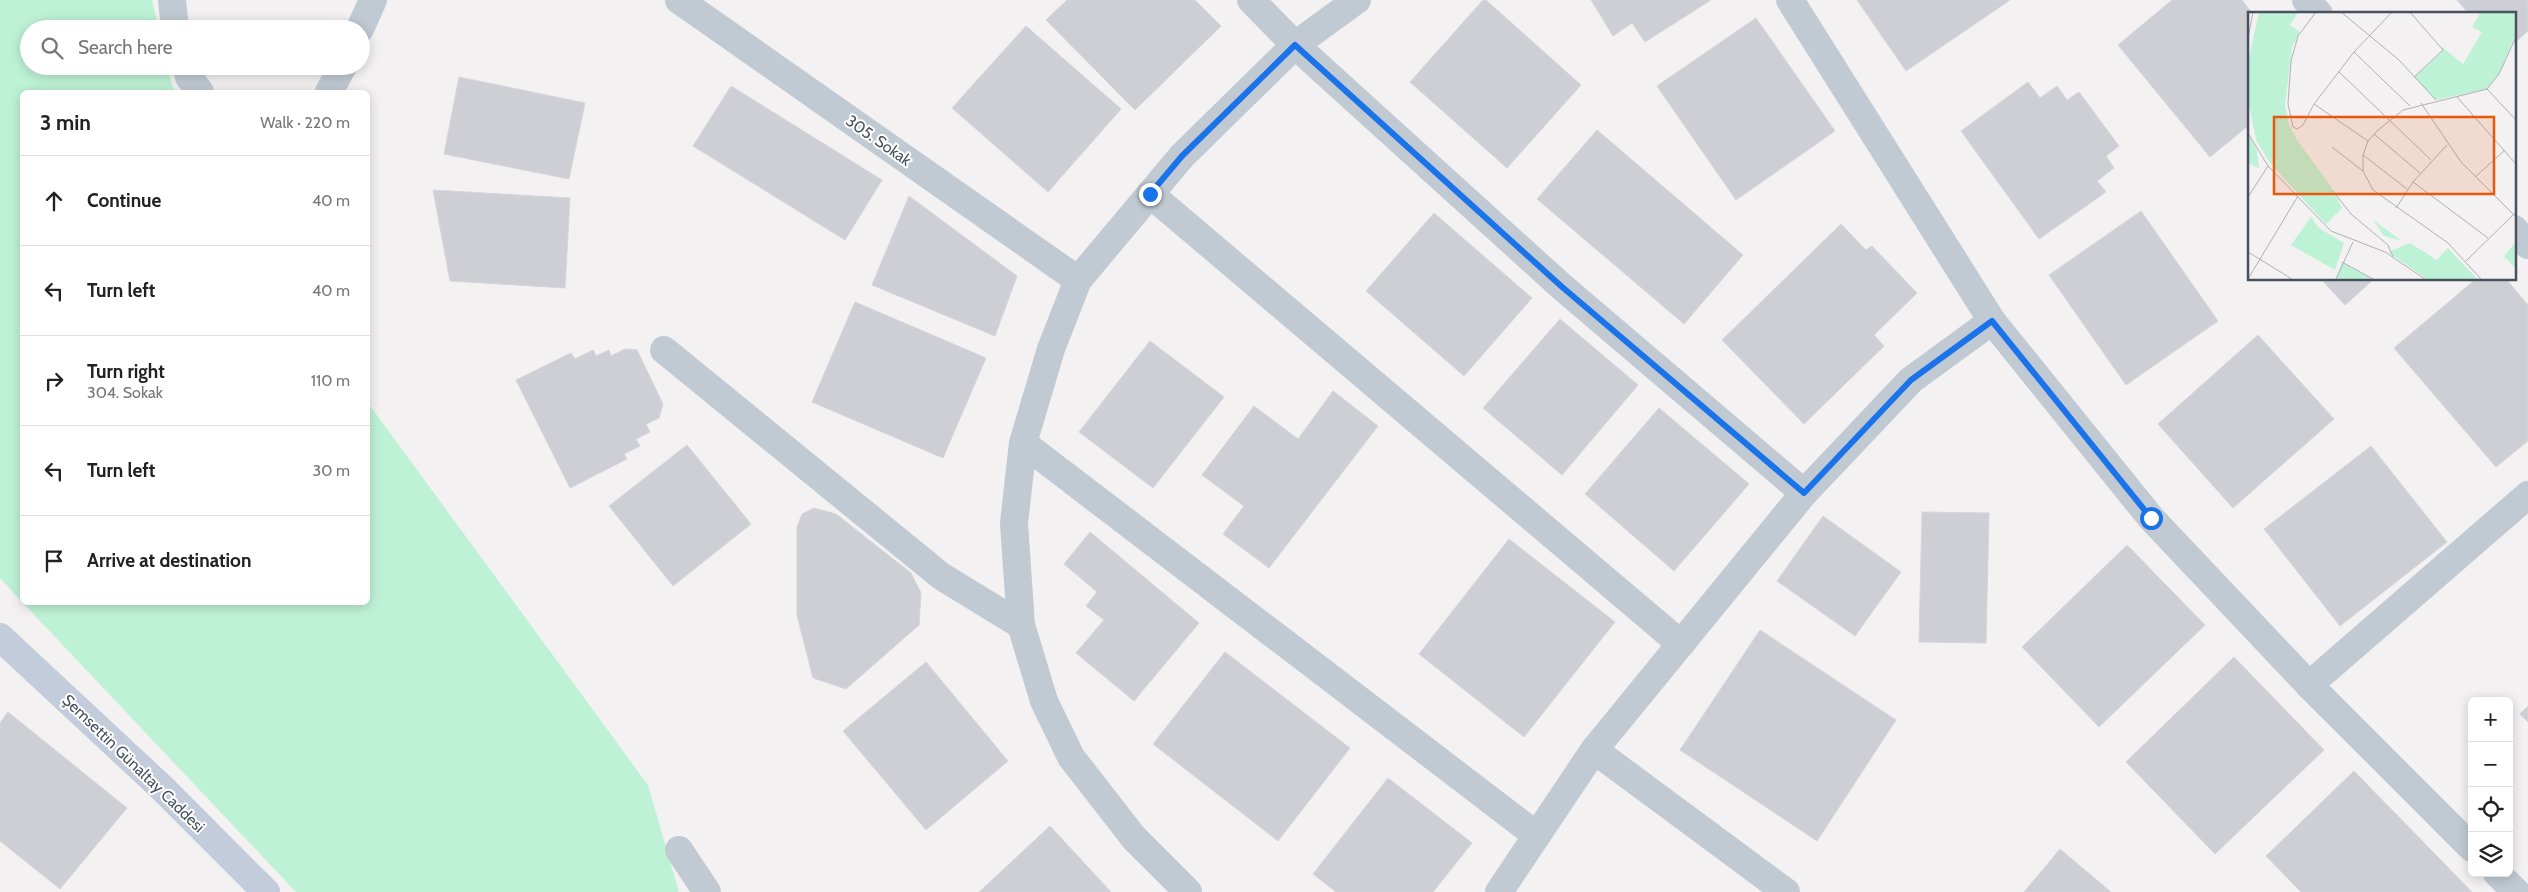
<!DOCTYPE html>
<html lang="en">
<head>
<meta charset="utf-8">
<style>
  :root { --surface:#fff; --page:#f2f2f2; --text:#222; --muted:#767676; --line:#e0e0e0 }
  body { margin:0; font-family:Cabin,sans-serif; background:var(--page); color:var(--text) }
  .controls { position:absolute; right:15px; bottom:15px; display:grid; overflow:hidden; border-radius:8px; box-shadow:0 2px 12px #0003 }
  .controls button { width:45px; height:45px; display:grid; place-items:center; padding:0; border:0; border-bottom:1px solid var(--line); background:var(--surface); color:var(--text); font:25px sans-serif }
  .stop { position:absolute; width:15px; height:15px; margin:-11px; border:4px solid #1a73e8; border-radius:50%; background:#fff }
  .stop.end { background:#1a73e8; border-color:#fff; box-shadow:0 1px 5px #0008 }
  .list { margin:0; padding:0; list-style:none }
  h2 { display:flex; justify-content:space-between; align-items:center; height:65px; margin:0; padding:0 20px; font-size:21px }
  h2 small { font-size:16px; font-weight:400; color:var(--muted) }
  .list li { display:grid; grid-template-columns:32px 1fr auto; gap:15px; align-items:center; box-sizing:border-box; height:90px; padding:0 20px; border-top:1px solid var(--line) }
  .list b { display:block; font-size:19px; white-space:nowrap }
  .list p { margin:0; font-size:16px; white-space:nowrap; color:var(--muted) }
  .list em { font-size:16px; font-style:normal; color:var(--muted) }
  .icon { flex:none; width:28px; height:28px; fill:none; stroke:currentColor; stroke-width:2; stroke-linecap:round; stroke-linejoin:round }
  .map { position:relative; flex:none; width:2528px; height:892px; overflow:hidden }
  .search { position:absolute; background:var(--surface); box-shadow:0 2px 12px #0003; left:20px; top:20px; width:350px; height:55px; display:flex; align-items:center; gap:12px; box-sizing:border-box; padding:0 18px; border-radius:28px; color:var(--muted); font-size:19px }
  .panel { position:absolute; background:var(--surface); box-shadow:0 2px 12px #0003; left:20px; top:90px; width:350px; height:515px; border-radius:8px }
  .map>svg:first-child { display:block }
  .green { fill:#bef2d6 }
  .building { fill:#cdcfd5; stroke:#d5d6dc }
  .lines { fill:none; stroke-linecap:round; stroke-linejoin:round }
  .minor { stroke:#c1cad3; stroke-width:28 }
  .tertiary { stroke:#c1cad3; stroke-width:28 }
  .secondary { stroke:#c3ccda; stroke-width:28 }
  .route { stroke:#1a73e8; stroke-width:6 }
  .labels { text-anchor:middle; stroke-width:4; stroke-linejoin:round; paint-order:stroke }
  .street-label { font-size:16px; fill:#48525f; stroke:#fff }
  .inset-road { fill:none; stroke:#afb1b7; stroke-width:1 }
  .view { fill:#e8590c; fill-opacity:0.15; stroke:#e8590c; stroke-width:2.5 }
  .inset-edge { fill:none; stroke:#48525f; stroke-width:2.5 }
</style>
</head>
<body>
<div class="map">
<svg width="2528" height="892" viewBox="0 0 2528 892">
  <rect width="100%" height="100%" fill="#f3f1f1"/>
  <!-- green -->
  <g class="green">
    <polygon points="0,0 152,0 159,29 29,29 29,66 167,66 174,92 22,92 22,602 0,578"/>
    <polygon points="368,403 648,785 679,892 296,892 23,603 368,602"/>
  </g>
  <!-- building -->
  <g class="building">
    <polygon points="1067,0 1195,0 1221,26 1135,110 1046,20"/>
    <polygon points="1483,0 1486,0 1581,85 1507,168 1410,82"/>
    <polygon points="1591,0 1711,0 1645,42 1632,23 1613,36"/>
    <polygon points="1857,0 2010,0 1906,71"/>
    <polygon points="2172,0 2242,0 2253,14 2249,14 2249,125 2210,157 2118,45"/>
    <polygon points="2457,0 2528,0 2528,31 2514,43 2514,14 2469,14"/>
    <polygon points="1756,18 1835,131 1736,200 1657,86"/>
    <polygon points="1026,26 1121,109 1048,192 952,108"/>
    <polygon points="459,77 585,103 569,179 444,154"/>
    <polygon points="2028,82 2040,98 2057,86 2067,100 2079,92 2119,146 2106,156 2114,168 2097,181 2106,192 2039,239 1961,131"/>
    <polygon points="731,86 882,180 845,240 693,146"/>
    <polygon points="1597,130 1743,255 1684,324 1537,199"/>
    <polygon points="433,190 570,198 565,288 450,281"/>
    <polygon points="909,196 1017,276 995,336 872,285"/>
    <polygon points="2141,211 2218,321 2126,385 2049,275"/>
    <polygon points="1434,213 1532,298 1464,376 1366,291"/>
    <polygon points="1841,224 1866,250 1872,246 1917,293 1874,335 1884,346 1804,424 1722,340"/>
    <polygon points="2321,279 2374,279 2345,305"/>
    <polygon points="2476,279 2506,279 2528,305 2528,441 2496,467 2394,348"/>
    <polygon points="855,302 986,358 943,458 812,402"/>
    <polygon points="1560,319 1638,385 1562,475 1483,408"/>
    <polygon points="2258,335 2334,419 2233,508 2158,424"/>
    <polygon points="1150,341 1224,397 1153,488 1079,432"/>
    <polygon points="625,349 637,350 663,404 659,418 646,424 650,432 636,439 640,446 624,454 627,459 570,488 516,380 571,353 575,359 593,350 596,356 609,350 611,356"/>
    <polygon points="1333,391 1378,426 1269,568 1223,534 1244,506 1202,475 1254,406 1298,439"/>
    <polygon points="1659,408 1749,484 1674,571 1585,494"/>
    <polygon points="687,445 751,524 673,586 609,506"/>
    <polygon points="2371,446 2447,542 2340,626 2264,529"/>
    <polygon points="814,508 836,514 911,573 921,593 919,625 846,689 813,678 797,615 797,527 802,514"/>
    <polygon points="1922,512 1989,513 1986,643 1919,642"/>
    <polygon points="1823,516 1901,572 1855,636 1777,581"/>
    <polygon points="1090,532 1199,623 1134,701 1076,653 1104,620 1086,606 1097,592 1064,564"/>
    <polygon points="1509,539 1615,622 1524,737 1419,654"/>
    <polygon points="2127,545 2205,625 2099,727 2022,647"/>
    <polygon points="1760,630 1896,720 1817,841 1680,750"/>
    <polygon points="1225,652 1350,748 1278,841 1153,744"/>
    <polygon points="2234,657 2324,750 2215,854 2126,762"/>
    <polygon points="926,662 1008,761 926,830 843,731"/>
    <polygon points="2528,706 2528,722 2520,714"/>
    <polygon points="8,712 127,808 60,889 0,841 0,723"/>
    <polygon points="2354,771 2472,892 2301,892 2266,856"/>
    <polygon points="1388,778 1472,843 1433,892 1336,892 1313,874"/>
    <polygon points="1050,826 1111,892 979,892"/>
    <polygon points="2060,849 2111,892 2024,892"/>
  </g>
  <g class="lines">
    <!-- minor -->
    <g class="minor">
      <polyline points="172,0 175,29"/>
      <polyline points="679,0 1078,280"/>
      <polyline points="1251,0 1295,45 1561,286 1804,493"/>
      <polyline points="1790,0 1992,321 2151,518 2309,685 2472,848"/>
      <polyline points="2306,0 2319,14"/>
      <polyline points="360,29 373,0"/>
      <polyline points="186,66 189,77 200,92"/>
      <polyline points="329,92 343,66"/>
      <polyline points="1150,194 1681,644"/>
      <polyline points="2514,229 2528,245"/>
      <polyline points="664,350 941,576 1021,625"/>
      <polyline points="1023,443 1536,835"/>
      <polyline points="2309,685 2528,495"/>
      <polyline points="1594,750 1786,892"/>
      <polyline points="679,850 707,892"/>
      <polyline points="2497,873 2516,892"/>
      <polyline points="1499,892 1594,750 1804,493 1911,380 1992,321"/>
    </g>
    <!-- tertiary -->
    <polyline class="tertiary" points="1188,892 1134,838 1071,757 1044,701 1021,625 1014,523 1023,443 1051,349 1078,280 1182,156 1295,45 1357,0"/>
    <!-- secondary -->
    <polyline class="secondary" points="0,637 161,787 266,892"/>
  </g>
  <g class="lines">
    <!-- route -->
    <polyline class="route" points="1150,194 1182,156 1295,45 1561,286 1804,493 1911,380 1992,321 2151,518"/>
  </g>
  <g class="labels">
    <!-- street labels -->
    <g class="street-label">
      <text transform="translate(879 140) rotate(35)" y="6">305. Sokak</text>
      <text transform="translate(134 763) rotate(44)" y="6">Şemsettin Günaltay Caddesi</text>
    </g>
  </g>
  <!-- overview -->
  <g transform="translate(2248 12)">
    <rect width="268" height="268" fill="#f3f1f1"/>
    <path d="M11 0H50L42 13 52 20 44 35 37 93 41 113 49 128 82 173 94 196 78 212 22 151 8 128 0 88V49ZM233 0 267 1V25L251 62 239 77 188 88 166 65 194 40V35L215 52 234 20 224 15ZM0 121 9 138 11 156 0 151ZM63 205 71 216 96 231 87 258 43 233ZM125 208 154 229 136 224ZM162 231 189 248 200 236 229 267H179L140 240ZM267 231V256L256 244ZM94 250 125 267H88Z" fill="#bef2d6"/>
    <path class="inset-road" d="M93 0 151 48 188 88M162 0 195 38 166 65M0 26 5 0M106 40 162 94M90 59 183 148M239 77 268 108M209 85 268 152M173 91 213 150 268 205M66 92 55 113 49 117 45 115 40 92 43 49 50 24 68 0M0 121 20 154 83 219 137 240 177 267M126 122 172 161M120 129 66 92 106 40 144 0M84 135 115 159M115 143 159 177M227 165 257 138M165 170 240 226M85 179 103 202 140 233 145 245M0 185 20 154M148 196 165 170 199 133M0 240 44 267M218 249 268 200M94 250 125 267M0 267 50 184M88 267 105 230M233 267 200 231 125 178 115 159V143L120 129 129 119 155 98 239 77 251 62 268 25"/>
    <path class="view" d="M26 105H246V182H26Z"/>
    <rect width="268" height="268" class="inset-edge"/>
  </g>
</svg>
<div class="controls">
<button>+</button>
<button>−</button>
<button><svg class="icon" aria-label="locate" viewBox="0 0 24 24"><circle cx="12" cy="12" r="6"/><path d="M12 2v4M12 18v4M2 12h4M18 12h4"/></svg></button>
<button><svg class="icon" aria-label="layers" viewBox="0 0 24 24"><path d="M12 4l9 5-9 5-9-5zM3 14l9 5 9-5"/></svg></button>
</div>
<div class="stop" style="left:2151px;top:518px"></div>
<div class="stop end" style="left:1150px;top:194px"></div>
<div class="search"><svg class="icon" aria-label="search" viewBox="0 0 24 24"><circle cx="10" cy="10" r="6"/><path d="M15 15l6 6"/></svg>Search here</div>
<section class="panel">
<h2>3 min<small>Walk · 220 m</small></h2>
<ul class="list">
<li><svg class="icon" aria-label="ahead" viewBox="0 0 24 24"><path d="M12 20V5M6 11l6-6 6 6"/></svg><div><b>Continue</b></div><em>40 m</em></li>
<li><svg class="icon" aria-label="left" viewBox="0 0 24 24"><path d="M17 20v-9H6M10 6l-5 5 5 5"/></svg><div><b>Turn left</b></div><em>40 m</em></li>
<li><svg class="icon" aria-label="right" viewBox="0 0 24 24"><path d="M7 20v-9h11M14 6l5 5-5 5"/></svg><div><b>Turn right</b><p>304. Sokak</p></div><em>110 m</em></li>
<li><svg class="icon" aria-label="left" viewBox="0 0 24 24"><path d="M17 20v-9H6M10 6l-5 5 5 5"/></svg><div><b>Turn left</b></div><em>30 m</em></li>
<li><svg class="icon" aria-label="arrive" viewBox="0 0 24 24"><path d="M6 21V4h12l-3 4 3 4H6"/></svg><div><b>Arrive at destination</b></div></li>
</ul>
</section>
</div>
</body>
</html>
